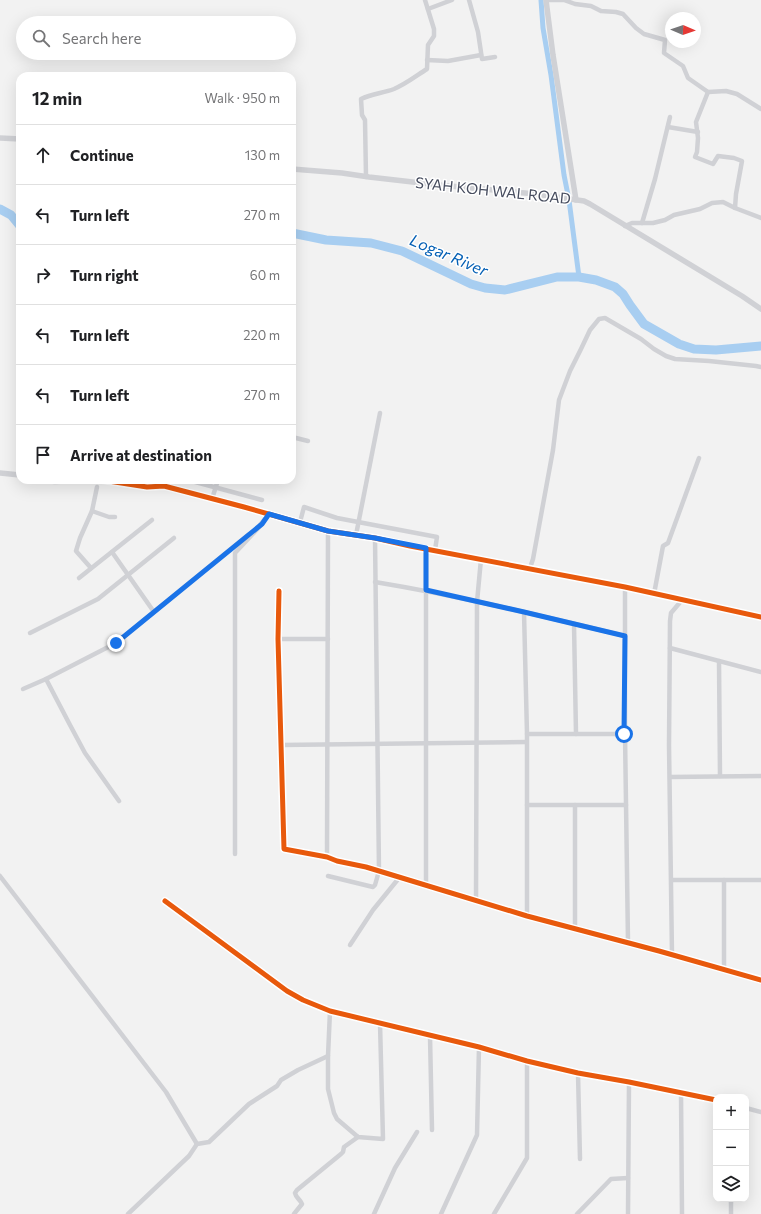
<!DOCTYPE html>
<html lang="en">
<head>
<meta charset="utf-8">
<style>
  :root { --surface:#fff; --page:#f2f2f2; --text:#202124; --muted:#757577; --line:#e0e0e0 }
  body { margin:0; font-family:Commissioner,sans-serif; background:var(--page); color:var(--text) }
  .controls { position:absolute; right:12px; bottom:12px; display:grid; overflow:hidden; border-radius:8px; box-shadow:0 4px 16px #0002 }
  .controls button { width:36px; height:36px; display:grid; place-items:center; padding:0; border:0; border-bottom:1px solid var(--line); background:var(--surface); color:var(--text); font:20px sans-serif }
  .compass { position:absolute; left:665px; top:12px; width:36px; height:36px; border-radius:50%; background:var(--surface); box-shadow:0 4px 16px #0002; rotate:92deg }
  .stop { position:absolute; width:12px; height:12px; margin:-9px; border:3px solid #1a73e8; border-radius:50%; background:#fff }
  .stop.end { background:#1a73e8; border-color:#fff; box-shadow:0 1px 4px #0008 }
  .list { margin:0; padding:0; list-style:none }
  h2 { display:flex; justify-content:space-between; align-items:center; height:52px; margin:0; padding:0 16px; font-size:17px }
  h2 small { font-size:13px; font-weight:400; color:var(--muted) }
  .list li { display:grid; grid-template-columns:26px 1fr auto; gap:12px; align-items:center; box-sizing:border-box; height:60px; padding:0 16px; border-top:1px solid var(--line) }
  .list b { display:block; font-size:15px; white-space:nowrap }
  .list em { font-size:13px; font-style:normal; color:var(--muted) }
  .icon { flex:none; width:22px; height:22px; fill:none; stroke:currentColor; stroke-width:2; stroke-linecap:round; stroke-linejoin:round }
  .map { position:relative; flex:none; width:761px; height:1214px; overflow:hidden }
  .search { position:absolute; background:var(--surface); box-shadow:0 4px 16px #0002; left:16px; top:16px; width:280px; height:44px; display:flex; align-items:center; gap:10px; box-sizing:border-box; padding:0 14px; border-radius:22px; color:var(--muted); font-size:15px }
  .panel { position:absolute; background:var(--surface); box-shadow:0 4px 16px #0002; left:16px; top:72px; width:280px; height:412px; border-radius:12px }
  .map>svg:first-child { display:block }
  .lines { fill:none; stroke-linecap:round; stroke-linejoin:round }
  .canal { stroke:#a8cef1; stroke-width:5 }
  .river { stroke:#a8cef1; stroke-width:9 }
  .minor { stroke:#d0d1d5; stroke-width:4.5 }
  .tertiary { stroke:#d0d1d5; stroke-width:5.5 }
  .cycleway-casing { stroke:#fff; stroke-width:8 }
  .cycleway { stroke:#e8590c; stroke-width:5 }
  .route { stroke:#1a73e8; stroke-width:5 }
  .labels { text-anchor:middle; stroke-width:3; stroke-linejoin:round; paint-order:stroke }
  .street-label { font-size:15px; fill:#474d5f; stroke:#fff }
  .water-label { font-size:16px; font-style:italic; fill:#0560b5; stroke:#fff }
</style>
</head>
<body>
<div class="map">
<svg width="761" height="1214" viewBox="0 0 761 1214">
  <rect width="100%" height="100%" fill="#f2f2f2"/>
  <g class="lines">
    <!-- canal -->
    <polyline class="canal" points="541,0 543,28 551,75 564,175 569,200 579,277"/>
    <!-- river -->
    <g class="river">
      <polyline points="0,209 11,215 20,226"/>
      <polyline points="292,233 326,240 371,243 402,251 471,284 485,288 505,290 557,277 579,277 596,280 615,287 623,294 630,305 644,324 679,344 694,349 716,350 761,346"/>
    </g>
    <!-- minor -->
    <g class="minor">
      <polyline points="469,0 478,32 482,59 495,57"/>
      <polyline points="546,0 564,0 575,4 591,6 601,11 616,12 623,14 636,28 644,34 665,40 664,53 683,66 688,78 708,92 726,91 737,94 761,109"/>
      <polyline points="428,9 452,0"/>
      <polyline points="427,60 448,61 481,55"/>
      <polyline points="708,92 696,122 698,138 697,152 695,157 713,164 718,156 734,158 742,161 736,194 735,208"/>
      <polyline points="668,127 698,132"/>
      <path d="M366 177 365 120 362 115 361 99C372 94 383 93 394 89 406 84 416 76 427 69L428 45 434 36V29L425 0"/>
      <polyline points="642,223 655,179 670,117"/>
      <polyline points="625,226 632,223 653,223 665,220 674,215 700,209 712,203 723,202 735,208 761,218"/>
      <polyline points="292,437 308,441"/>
      <polyline points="188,480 262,500"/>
      <polyline points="212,499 218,480"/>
      <polyline points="92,511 109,517 115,517"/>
      <polyline points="300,522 304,507 337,518 437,537 435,550"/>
      <polyline points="260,525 269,514"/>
      <polyline points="356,535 380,413"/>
      <polyline points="112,552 154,612"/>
      <polyline points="91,568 76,551 80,538 92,511 97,487"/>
      <polyline points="530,568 533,559 553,450 559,400 570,371 581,349 590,330 599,319 605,318 641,339 654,349 666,356 675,359 709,361 756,366 761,367"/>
      <polyline points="79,578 152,520"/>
      <path d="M375 582C460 596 542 616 625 636"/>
      <polyline points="625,587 625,734 628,942"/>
      <polyline points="279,591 278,639 284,849 327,857 337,861 366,867 527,916 659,951 761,980"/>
      <polyline points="654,594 663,546 668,543 699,458"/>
      <polyline points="524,612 527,734 527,916"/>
      <polyline points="574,624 576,734"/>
      <polyline points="30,633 98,599 174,538"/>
      <polyline points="278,639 328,639"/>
      <polyline points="670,648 761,672"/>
      <polyline points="719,661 720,776"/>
      <polyline points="46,679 70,725 85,753 119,801"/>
      <polyline points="23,689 46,679 116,643 248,535"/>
      <polyline points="527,734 625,734"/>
      <polyline points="281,745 526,742"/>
      <polyline points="670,777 761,776"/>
      <polyline points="527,805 626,805"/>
      <polyline points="575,805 575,929"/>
      <polyline points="235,854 235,553 262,524"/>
      <polyline points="327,857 328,531"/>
      <polyline points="0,876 166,1092 197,1144"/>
      <polyline points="328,876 373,887 375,885 379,871 375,538"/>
      <polyline points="672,880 761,880"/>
      <polyline points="426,886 426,548"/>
      <polyline points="165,901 287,991 303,1000 330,1011 479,1047 527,1061 578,1073 629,1082 716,1100"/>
      <polyline points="476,901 477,602 481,559"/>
      <polyline points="350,945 373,910 399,878"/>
      <polyline points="672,955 669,745 670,621 671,613 682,600"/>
      <polyline points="724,970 724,880"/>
      <polyline points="430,1036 432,1130"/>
      <polyline points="328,1056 330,1011"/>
      <polyline points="578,1073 580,1159"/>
      <polyline points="681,1092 682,1214"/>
      <polyline points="746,1108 761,1112"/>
      <polyline points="731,1199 731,1214"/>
      <polyline points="128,1214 189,1156 197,1144 209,1142 249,1104 277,1086 281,1080 298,1070 328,1056 328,1089 334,1113 337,1119 358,1137 383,1139 380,1023"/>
      <path d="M294 1214 302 1204C300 1199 296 1198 295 1193L297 1190 341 1154 343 1152 344 1147 358 1137"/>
      <polyline points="374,1214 395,1168 417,1132"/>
      <polyline points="441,1214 477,1135 479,1047"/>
      <polyline points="494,1214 527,1158 527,1061"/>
      <polyline points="577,1214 611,1179 628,1178"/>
      <polyline points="628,1214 629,1082"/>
    </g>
    <!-- tertiary -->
    <g class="tertiary">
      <polyline points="546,0 553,55 576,200"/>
      <polyline points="0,138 20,139"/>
      <polyline points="292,169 342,173 369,177 439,185 536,194 584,201 590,204 742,296 761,309"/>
      <polyline points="0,473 20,475"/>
      <path d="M44 480C52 482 58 482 65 480"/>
      <polyline points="102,480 147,487 164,486 244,507 328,531 375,538 410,546 625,587 761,617"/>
    </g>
    <defs>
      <g id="cycleway">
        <polyline points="102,480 147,487 164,486 244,507 328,531 375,538 410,546 625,587 761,617"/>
        <polyline points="279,591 278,639 284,849 327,857 337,861 366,867 527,916 659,951 761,980"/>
        <polyline points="165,901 287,991 303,1000 330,1011 479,1047 527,1061 578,1073 629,1082 716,1100"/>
      </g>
    </defs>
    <!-- cycleway casing -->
    <use href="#cycleway" class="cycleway-casing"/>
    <!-- cycleway -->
    <use href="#cycleway" class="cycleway"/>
  </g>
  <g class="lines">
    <!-- route -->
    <polyline class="route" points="116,643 262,524 269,514 328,531 375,538 426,548 426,590 524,612 625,636 624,734"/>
  </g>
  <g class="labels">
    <!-- street labels -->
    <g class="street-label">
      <text transform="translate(493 191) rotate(6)" y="5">SYAH KOH WAL ROAD</text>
    </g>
    <!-- water labels -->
    <g class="water-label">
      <text transform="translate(449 255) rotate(23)" y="6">Logar River</text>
    </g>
  </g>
</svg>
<div class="controls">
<button>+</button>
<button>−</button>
<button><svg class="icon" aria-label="layers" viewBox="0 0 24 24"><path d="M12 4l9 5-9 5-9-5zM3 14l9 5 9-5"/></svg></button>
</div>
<svg class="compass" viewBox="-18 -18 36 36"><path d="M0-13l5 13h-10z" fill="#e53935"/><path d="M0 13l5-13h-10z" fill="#757577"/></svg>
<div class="stop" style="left:624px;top:734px"></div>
<div class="stop end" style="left:116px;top:643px"></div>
<div class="search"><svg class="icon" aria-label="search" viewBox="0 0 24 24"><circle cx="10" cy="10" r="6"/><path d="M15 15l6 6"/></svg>Search here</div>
<section class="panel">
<h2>12 min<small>Walk · 950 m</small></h2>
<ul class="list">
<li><svg class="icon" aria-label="ahead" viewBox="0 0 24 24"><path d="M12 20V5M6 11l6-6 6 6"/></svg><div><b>Continue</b></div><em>130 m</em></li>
<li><svg class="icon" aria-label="left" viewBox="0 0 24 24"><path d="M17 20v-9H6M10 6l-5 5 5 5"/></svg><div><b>Turn left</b></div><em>270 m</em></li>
<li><svg class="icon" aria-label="right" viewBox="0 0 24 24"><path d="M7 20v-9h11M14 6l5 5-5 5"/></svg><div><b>Turn right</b></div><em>60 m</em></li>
<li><svg class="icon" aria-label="left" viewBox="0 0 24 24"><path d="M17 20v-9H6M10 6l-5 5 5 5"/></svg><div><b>Turn left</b></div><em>220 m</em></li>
<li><svg class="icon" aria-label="left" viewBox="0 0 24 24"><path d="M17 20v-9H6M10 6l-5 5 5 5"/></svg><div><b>Turn left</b></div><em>270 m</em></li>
<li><svg class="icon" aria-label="arrive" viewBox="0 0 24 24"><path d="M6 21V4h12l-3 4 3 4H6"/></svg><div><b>Arrive at destination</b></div></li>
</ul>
</section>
</div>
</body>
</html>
